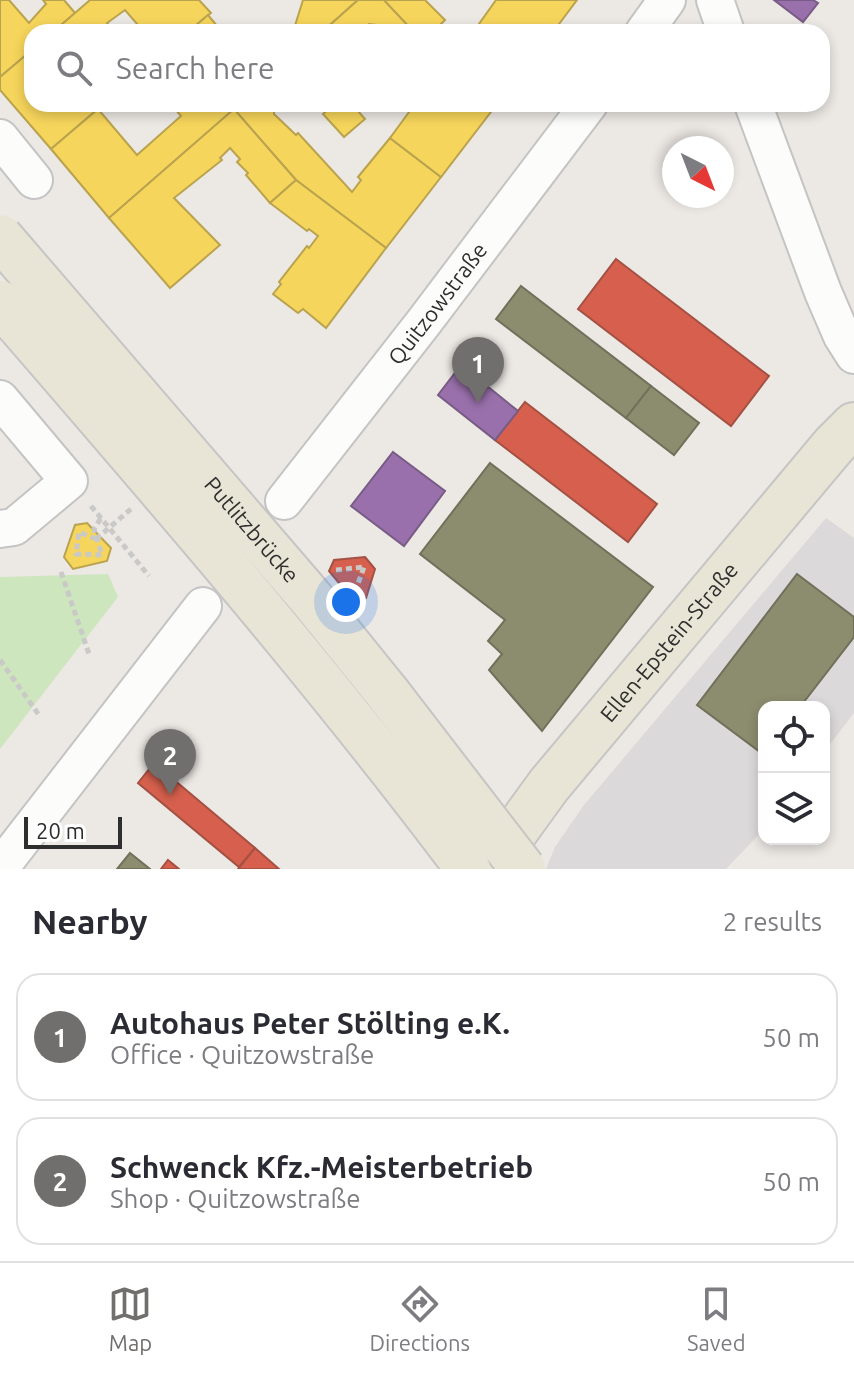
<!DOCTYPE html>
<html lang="en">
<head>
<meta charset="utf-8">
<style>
  :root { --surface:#fff; --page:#f2f2f3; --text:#2b2b33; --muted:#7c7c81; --line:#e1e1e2; --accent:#706f6e }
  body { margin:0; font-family:Ubuntu,sans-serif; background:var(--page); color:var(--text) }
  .controls { position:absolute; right:24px; bottom:24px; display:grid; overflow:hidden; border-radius:16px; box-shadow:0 4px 12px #0003 }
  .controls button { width:72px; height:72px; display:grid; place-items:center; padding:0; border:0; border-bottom:2px solid var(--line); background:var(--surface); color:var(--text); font:40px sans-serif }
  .compass { position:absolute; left:662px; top:136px; width:72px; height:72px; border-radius:50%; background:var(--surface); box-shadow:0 4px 12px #0003; rotate:138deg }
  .scale { position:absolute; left:24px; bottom:20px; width:98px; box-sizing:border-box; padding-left:8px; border:4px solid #2e2e2e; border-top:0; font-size:22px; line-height:28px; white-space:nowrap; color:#2e2e2e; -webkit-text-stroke:6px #fff; paint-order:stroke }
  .you { position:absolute; left:346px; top:602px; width:28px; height:28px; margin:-20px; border:6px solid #fff; border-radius:50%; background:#1a73e8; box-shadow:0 0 0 12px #1a73e833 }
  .badge { display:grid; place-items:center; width:52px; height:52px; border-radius:50%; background:var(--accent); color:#fff; font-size:26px; font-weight:700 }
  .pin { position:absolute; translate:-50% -66px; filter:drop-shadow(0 2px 4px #0008) }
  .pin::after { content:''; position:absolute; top:42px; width:28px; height:24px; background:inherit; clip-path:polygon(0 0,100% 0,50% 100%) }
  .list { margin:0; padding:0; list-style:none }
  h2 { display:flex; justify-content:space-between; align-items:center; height:104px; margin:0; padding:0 32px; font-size:34px }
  h2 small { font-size:26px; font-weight:400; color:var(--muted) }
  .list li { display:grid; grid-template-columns:52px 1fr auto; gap:24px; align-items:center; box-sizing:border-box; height:128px; margin:0 16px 16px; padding:0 16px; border:2px solid var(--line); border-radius:24px }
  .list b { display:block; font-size:30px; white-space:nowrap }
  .list p { margin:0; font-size:26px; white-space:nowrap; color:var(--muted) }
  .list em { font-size:26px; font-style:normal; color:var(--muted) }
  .icon { flex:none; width:44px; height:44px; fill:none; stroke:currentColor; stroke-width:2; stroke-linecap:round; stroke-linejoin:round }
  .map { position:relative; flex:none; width:854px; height:869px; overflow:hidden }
  .search { position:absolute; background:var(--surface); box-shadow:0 4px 12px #0003; left:24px; right:24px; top:24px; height:88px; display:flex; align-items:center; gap:20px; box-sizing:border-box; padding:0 28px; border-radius:24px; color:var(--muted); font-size:30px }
  .sheet { height:392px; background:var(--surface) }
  nav { display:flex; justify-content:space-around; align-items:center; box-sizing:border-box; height:112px; border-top:2px solid var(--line); background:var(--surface); font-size:22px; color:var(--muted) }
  nav a { display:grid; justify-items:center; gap:4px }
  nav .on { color:var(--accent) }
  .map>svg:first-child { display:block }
  .industrial { fill:#dcd9db }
  .green { fill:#cee6be }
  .homes { fill:#f6d55c; stroke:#baa34e; stroke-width:2 }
  .shops { fill:#d6604d; stroke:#a45144; stroke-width:2 }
  .offices { fill:#9970ab; stroke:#795c86; stroke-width:2 }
  .industry { fill:#8c8c6e; stroke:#70705b; stroke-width:2 }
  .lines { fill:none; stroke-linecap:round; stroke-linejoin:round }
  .minor-casing { stroke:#c5c4c5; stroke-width:40 }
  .major-casing { stroke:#c6c5c4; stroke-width:48 }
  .path { stroke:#c9c9c8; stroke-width:5; stroke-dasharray:6 4; stroke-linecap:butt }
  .minor { stroke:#fcfcfb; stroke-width:36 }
  .major { stroke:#e8e4d6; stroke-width:44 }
  .major-bridge-casing { stroke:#c6c5c4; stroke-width:48; stroke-linecap:butt }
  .path-bridge { stroke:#c9c9c8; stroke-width:5; stroke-dasharray:6 4; stroke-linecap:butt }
  .major-bridge { stroke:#e8e4d6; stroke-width:44 }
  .labels { text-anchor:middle; stroke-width:8; stroke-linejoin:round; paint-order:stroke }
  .street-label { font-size:22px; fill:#2e2e2e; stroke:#fff }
</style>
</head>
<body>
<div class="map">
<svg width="854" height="869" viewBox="0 0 854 869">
  <rect width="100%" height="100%" fill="#ece8e4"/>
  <!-- industrial -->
  <polygon class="industrial" points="826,518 854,538 854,713 824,752 824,707 764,707 764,829 726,869 546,869 555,847 584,805"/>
  <!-- green -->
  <polygon class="green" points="108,574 118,597 0,749 0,577"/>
  <!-- homes -->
  <g class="homes">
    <polygon points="0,0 9,0 29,23 46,4 43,0 64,0 75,13 53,32 32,32 32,50 0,77"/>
    <polygon points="90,0 199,0 211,13 188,32 141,32 137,27 138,25 125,10 107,23 109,25 102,32 53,32"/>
    <polygon points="303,0 358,0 322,32 293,32"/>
    <polygon points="358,0 384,0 414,32 383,32 377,25 369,24 360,32 322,32"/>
    <polygon points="384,0 425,0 445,20 441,24 451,32 414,32"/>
    <polygon points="496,0 577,0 553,32 476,32 481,26 479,24"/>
    <polygon points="208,15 222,32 188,32"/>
    <polygon points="32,50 32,104 97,104 100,107 51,149 0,90 0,77"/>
    <polygon points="171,104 240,104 109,218 51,149 98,109 137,155 181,116"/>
    <polygon points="240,104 278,104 274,108 274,114 296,135 298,133 352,192 361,180 358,177 390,138 441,177 386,248 296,180 234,109"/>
    <polygon points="334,104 352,104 365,119 344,137 323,114"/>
    <polygon points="415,104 497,104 441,177 390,138"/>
    <polygon points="234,109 296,180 270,203 246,175 248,173 237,162 240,159 230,148 220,158 222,160 174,198 220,245 170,288 109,218"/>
    <polygon points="296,180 386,248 326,328 303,309 298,313 273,294 281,284 279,282 307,246 309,248 318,236 309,229 307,231 270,203"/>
    <polygon points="87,523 111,548 107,561 73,569 64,557 75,525"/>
  </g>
  <!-- shops -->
  <g class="shops">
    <polygon points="616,259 769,376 731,426 578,309"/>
    <polygon points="525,402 657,504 628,542 495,440"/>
    <polygon points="365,557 375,569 366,598 353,600 329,571 334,560"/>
    <polygon points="154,763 255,848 239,867 138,783"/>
    <polygon points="255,848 279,869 238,869"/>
    <polygon points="168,860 179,869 161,869"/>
  </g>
  <!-- offices -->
  <g class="offices">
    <polygon points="774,0 813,0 818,3 803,22"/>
    <polygon points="461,365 518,411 495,440 438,395"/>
    <polygon points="393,452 445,491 404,546 351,506"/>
  </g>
  <!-- industry -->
  <g class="industry">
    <polygon points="521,286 651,386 626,418 496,319"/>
    <polygon points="651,386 699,423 674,455 626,418"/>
    <polygon points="490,463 653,587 542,731 489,670 502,654 488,641 505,620 420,554"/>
    <polygon points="797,574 854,617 854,637 800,707 764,707 764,755 697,705"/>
    <polygon points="130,853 150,869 117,869"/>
  </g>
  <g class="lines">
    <defs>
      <g id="minor">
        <polyline points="715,0 726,32"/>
        <polyline points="644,32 667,0"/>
        <polyline points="753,104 823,292 842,336 854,355"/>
        <polyline points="0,138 34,180"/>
        <polyline points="0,399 69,481 14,527 0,529"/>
        <path id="s1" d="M284 501 424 322 589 104"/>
        <polyline points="0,868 203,606"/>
      </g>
      <g id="major">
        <path id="s2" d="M497 869 512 836 549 785 834 445 854 425"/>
      </g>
    </defs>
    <!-- minor casing -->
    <use href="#minor" class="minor-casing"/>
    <!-- major casing -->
    <use href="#major" class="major-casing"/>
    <!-- path -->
    <g class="path">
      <polyline points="91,506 149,576"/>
      <polyline points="96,539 79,532 76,554 102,555 94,529 101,518"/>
      <polyline points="61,572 89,654"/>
      <polyline points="355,592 364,567"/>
      <polyline points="0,660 39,715"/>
    </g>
    <!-- minor -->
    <use href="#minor" class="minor"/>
    <!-- major -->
    <use href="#major" class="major"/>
    <defs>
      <g id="major-bridge">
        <path id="s3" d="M0 237 310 597 386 691 523 869"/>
        <path d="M0 303C160 488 321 673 468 869"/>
      </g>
    </defs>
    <!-- major-bridge casing -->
    <use href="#major-bridge" class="major-bridge-casing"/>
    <!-- path-bridge -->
    <g class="path-bridge">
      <polyline points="96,539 131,509"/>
      <polyline points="336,570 364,567"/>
    </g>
    <!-- major-bridge -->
    <use href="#major-bridge" class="major-bridge"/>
  </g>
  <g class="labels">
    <!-- street labels -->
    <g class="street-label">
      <text dy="8" stroke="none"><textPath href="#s1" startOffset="250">Quitzowstraße</textPath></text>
      <text dy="8" stroke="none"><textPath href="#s3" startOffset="386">Putlitzbrücke</textPath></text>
      <text dy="8" stroke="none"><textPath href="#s2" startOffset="286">Ellen-Epstein-Straße</textPath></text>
    </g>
  </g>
</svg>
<div class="controls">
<button><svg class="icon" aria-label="locate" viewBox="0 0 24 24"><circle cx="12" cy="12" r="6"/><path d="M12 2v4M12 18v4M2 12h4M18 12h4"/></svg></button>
<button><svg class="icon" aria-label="layers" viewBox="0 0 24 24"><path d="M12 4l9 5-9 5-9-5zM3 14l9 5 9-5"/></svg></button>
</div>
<svg class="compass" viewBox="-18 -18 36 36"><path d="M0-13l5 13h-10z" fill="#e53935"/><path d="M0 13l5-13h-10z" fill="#7c7c81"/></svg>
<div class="scale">20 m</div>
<div class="you"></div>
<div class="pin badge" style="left:478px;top:403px">1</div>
<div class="pin badge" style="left:170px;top:795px">2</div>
<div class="search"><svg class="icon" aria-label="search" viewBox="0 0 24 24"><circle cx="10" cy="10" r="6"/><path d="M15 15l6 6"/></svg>Search here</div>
</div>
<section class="sheet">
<h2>Nearby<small>2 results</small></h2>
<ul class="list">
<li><span class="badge">1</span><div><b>Autohaus Peter Stölting e.K.</b><p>Office · Quitzowstraße</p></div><em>50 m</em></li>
<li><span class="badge">2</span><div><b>Schwenck Kfz.-Meisterbetrieb</b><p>Shop · Quitzowstraße</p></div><em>50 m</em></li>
</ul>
</section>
<nav>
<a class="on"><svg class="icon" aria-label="map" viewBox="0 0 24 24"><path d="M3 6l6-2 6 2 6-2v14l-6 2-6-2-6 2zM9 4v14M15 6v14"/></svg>Map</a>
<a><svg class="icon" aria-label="directions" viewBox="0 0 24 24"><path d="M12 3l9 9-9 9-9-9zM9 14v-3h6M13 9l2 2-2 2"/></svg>Directions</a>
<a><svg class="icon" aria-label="saved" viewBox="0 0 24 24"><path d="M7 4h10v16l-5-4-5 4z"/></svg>Saved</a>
</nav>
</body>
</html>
